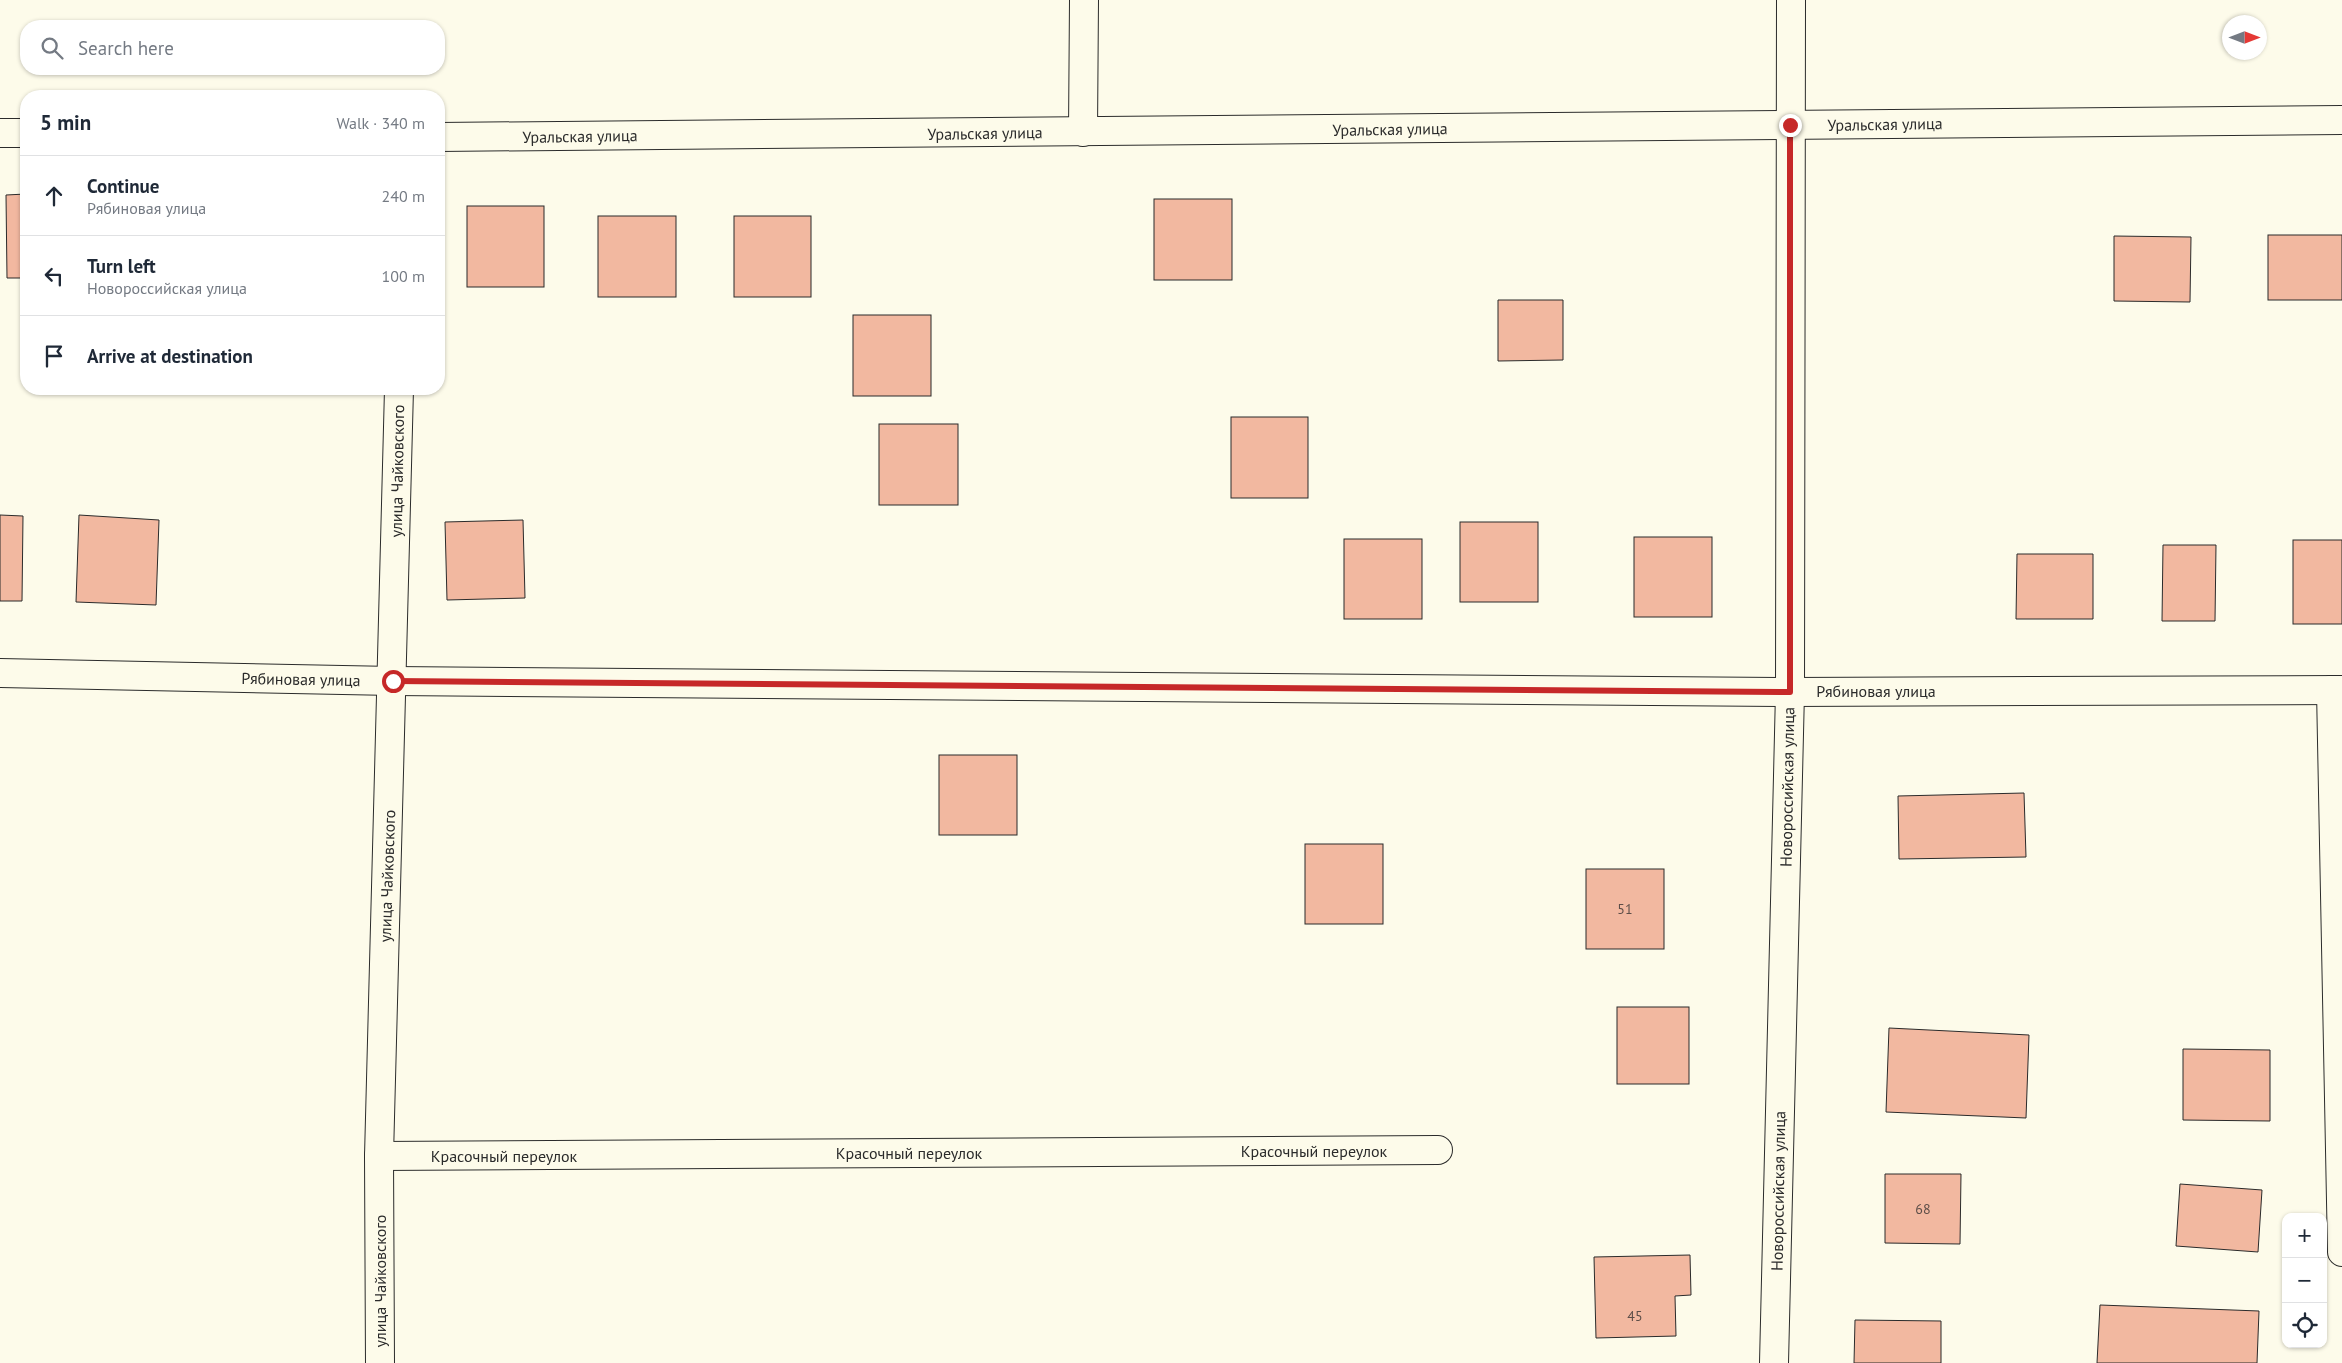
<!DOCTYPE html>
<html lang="en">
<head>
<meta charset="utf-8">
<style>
  :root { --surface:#fff; --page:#f6f6f7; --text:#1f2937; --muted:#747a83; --line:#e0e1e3 }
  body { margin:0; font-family:"PT Sans",sans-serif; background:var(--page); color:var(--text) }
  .controls { position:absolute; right:15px; bottom:15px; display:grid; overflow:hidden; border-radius:10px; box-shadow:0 1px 4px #0004 }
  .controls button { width:45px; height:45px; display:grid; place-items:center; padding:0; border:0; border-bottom:1px solid var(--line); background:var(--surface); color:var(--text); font:25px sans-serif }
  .compass { position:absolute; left:2222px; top:15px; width:45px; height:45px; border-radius:50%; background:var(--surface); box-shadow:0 1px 4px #0004; rotate:90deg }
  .stop { position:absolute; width:15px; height:15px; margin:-11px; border:4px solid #c62828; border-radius:50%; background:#fff }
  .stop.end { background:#c62828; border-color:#fff; box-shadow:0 1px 5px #0008 }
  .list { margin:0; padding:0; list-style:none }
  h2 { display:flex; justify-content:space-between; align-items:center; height:65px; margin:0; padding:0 20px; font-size:21px }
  h2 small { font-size:16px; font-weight:400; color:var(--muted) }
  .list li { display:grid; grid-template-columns:32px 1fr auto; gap:15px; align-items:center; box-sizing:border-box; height:80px; padding:0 20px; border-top:1px solid var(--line) }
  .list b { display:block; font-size:19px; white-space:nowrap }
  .list p { margin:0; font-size:16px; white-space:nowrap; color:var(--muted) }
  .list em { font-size:16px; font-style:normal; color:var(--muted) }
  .icon { flex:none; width:28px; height:28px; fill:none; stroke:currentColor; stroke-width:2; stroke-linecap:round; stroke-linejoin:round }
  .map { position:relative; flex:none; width:2342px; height:1363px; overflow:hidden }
  .search { position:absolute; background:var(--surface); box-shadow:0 1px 4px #0004; left:20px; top:20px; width:425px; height:55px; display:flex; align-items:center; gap:12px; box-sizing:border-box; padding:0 18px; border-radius:20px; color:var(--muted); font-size:19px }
  .panel { position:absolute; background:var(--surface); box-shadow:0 1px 4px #0004; left:20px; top:90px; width:425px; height:305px; border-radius:20px }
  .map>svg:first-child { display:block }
  .building { fill:#f2b8a0; stroke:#2b2b2b }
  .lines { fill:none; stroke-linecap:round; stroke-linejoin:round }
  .street-casing { stroke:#2b2b2b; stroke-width:30 }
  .street { stroke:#fdfbea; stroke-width:28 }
  .route { stroke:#c62828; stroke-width:6 }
  .labels { text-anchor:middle; stroke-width:4; stroke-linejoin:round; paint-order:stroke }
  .number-label { font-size:14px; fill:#5d4e48 }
  .street-label { font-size:16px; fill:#2b2b2b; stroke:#fdfbea }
</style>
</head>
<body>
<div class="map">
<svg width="2342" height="1363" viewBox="0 0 2342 1363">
  <rect width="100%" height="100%" fill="#fdfbea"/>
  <!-- building -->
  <g class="building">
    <polygon points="26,194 26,278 7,278 6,195"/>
    <rect x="1154" y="199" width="78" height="81"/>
    <rect x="467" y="206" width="77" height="81"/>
    <rect x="598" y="216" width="78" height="81"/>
    <rect x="734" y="216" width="77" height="81"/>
    <rect x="2268" y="235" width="74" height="65"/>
    <polygon points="2114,236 2191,237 2190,302 2114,301"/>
    <polygon points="1498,300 1563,300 1563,360 1498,361"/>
    <rect x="853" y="315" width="78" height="81"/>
    <rect x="1231" y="417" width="77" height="81"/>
    <rect x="879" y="424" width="79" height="81"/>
    <polygon points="0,515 23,516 22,601 0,601"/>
    <polygon points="79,515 159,520 156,605 76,602"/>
    <polygon points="523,520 525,598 447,600 445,522"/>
    <rect x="1460" y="522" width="78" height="80"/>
    <rect x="1634" y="537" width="78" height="80"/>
    <rect x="1344" y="539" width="78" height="80"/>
    <rect x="2293" y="540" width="49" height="84"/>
    <polygon points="2163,545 2216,545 2215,621 2162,621"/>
    <polygon points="2017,554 2093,554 2093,619 2016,619"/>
    <rect x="939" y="755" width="78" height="80"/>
    <polygon points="2024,793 2026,857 1899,859 1898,796"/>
    <rect x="1305" y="844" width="78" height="80"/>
    <rect x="1586" y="869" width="78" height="80"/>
    <rect x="1617" y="1007" width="72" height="77"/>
    <polygon points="1889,1028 2029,1035 2026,1118 1886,1112"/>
    <polygon points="2183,1049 2270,1050 2270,1121 2183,1120"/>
    <polygon points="1885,1174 1961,1174 1960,1244 1885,1243"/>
    <polygon points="2180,1184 2262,1190 2258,1252 2176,1246"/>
    <polygon points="1690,1255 1691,1295 1675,1296 1676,1336 1596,1338 1594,1257"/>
    <polygon points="2100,1305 2259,1311 2257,1363 2097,1363"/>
    <polygon points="1855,1320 1941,1321 1941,1363 1854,1363"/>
  </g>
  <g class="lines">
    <defs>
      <g id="street">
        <polyline points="1083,132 1084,0"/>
        <polyline points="0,133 26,133"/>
        <polyline points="439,137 2342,120"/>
        <polyline points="0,673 393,681 1790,692 2342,690"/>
        <polyline points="2331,690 2342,1252"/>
        <polyline points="379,1156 1438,1150"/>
        <polyline points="380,1363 379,1156 399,389"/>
        <polyline points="1774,1363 1790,692 1791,0"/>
      </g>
    </defs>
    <!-- street casing -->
    <use href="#street" class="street-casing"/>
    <!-- street -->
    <use href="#street" class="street"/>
  </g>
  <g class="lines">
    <!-- route -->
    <polyline class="route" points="393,681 1790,692 1790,125"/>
  </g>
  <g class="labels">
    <!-- number labels -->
    <g class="number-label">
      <text x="1625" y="914">51</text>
      <text x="1923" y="1214">68</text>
      <text x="1635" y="1321">45</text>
    </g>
    <!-- street labels -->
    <g class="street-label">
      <text transform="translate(1885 124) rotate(-1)" y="6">Уральская улица</text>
      <text transform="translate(1390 129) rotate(-1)" y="6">Уральская улица</text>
      <text transform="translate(985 133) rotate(-1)" y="6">Уральская улица</text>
      <text transform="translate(580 136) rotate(-1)" y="6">Уральская улица</text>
      <text transform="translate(397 471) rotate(-89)" y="6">улица Чайковского</text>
      <text transform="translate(301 679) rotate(1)" y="6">Рябиновая улица</text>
      <text x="1876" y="697">Рябиновая улица</text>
      <text transform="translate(1787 787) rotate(-89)" y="6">Новороссийская улица</text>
      <text transform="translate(387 876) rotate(-88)" y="6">улица Чайковского</text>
      <text x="1314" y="1157">Красочный переулок</text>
      <text x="909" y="1159">Красочный переулок</text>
      <text x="504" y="1162">Красочный переулок</text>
      <text transform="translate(1778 1191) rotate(-89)" y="6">Новороссийская улица</text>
      <text transform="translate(380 1281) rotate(-90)" y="6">улица Чайковского</text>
    </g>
  </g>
</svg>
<div class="controls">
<button>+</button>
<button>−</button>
<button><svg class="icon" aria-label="locate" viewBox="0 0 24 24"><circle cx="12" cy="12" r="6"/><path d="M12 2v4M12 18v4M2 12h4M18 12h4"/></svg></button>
</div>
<svg class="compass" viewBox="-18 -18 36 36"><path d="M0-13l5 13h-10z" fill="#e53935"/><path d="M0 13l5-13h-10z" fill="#747a83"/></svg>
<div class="stop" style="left:393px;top:681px"></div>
<div class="stop end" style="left:1790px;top:125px"></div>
<div class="search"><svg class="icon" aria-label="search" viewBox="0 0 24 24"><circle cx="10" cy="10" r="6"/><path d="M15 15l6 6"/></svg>Search here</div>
<section class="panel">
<h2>5 min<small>Walk · 340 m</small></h2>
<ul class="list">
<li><svg class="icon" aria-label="ahead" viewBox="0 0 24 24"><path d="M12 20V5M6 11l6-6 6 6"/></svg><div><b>Continue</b><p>Рябиновая улица</p></div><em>240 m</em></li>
<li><svg class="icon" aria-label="left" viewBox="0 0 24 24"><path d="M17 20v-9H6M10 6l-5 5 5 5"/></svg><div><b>Turn left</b><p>Новороссийская улица</p></div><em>100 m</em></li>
<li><svg class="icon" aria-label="arrive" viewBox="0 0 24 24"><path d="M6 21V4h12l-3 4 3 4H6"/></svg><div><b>Arrive at destination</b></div></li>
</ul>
</section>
</div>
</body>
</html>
